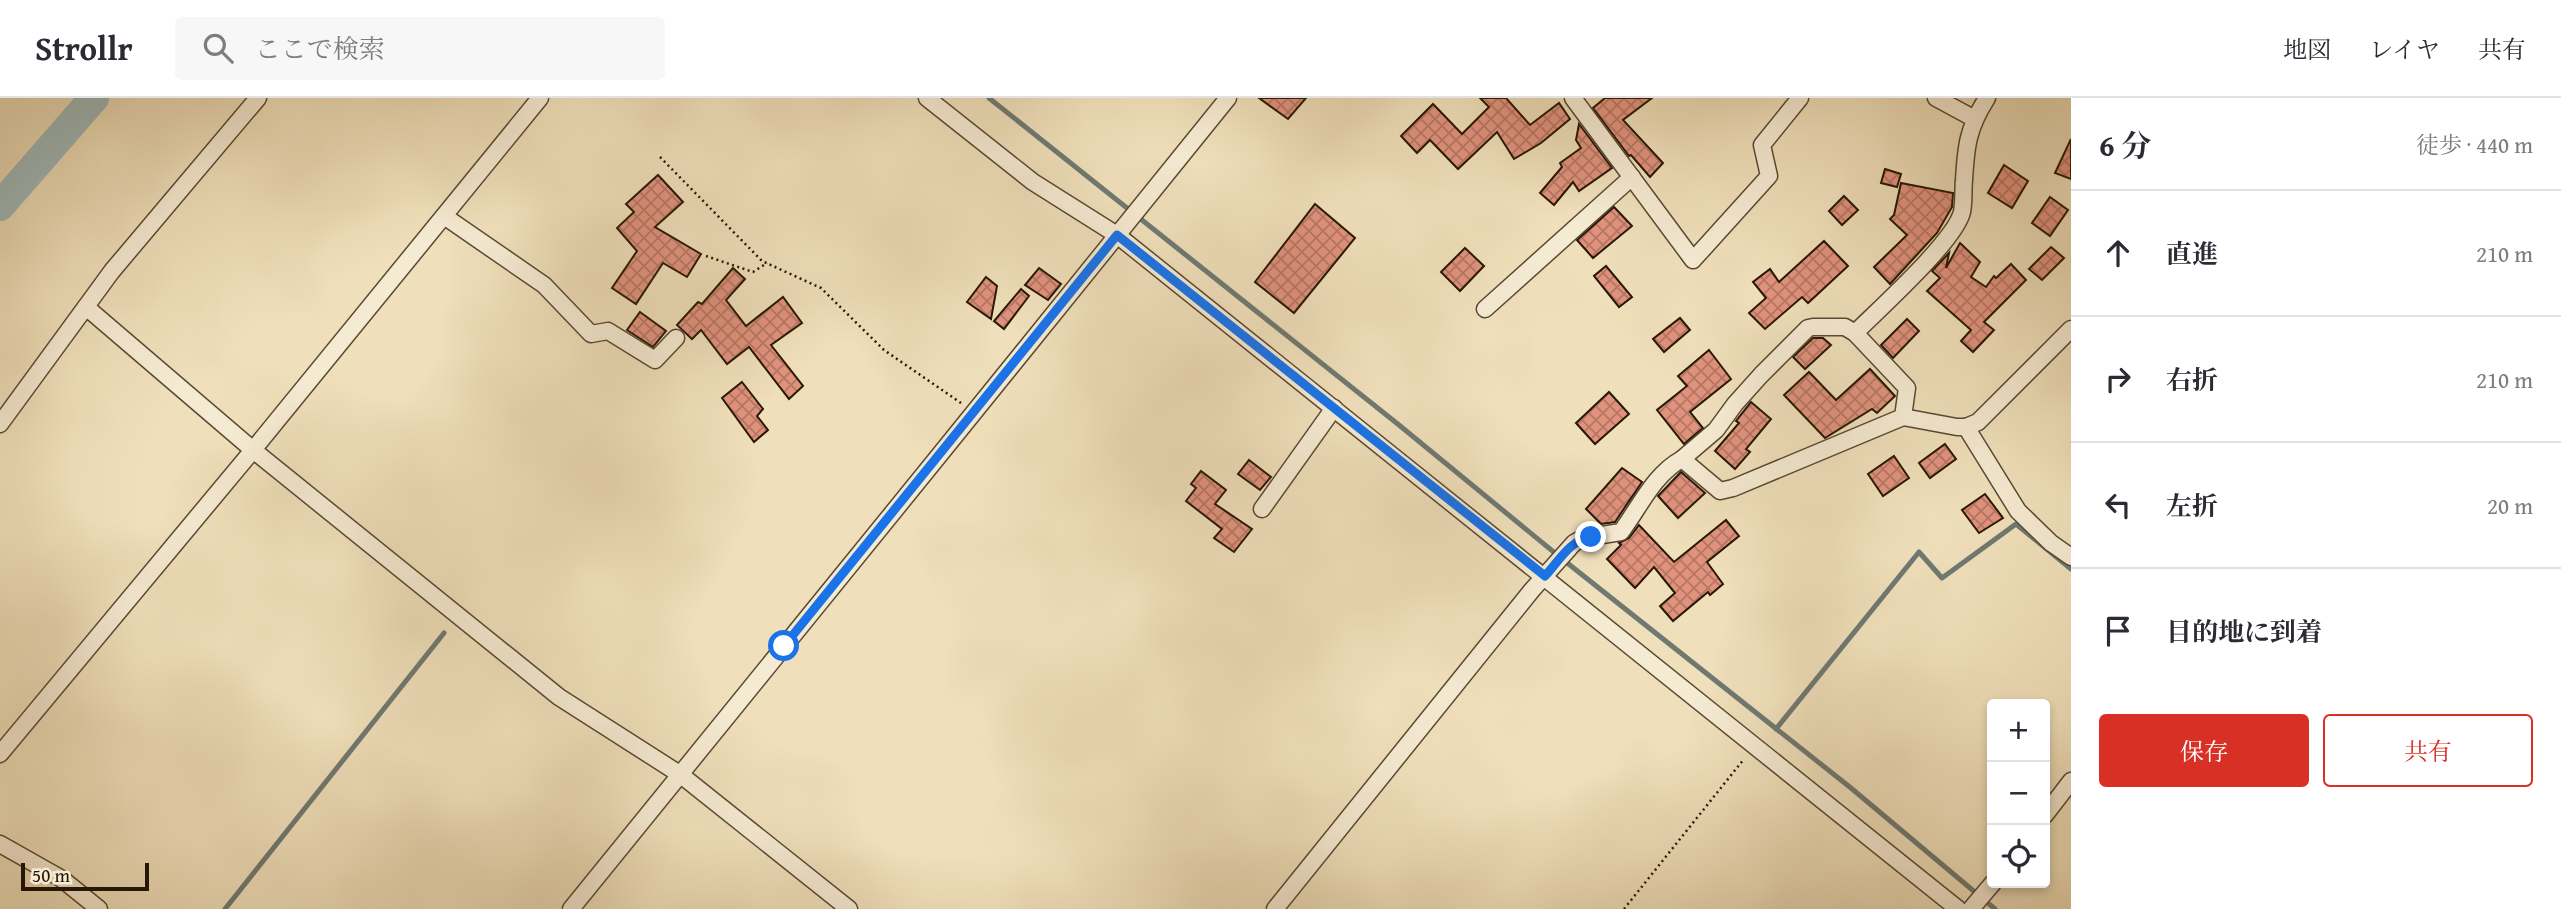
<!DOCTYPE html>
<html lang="ja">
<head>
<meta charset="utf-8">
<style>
  :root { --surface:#fff; --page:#f7f7f7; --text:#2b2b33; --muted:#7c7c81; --line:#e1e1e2; --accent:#d93025 }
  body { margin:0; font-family:"Gentium Book Plus","Noto Serif JP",serif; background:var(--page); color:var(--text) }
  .controls { position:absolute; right:21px; bottom:21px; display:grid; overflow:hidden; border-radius:7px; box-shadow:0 4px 10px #0003 }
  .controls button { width:63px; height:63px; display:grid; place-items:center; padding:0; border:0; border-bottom:2px solid var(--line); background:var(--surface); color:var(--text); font:35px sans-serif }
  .scale { position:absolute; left:21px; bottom:18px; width:128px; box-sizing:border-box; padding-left:7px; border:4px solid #271705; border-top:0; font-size:19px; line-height:24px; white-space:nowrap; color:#271705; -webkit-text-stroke:5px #f5ead2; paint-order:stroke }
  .stop { position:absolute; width:21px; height:21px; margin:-16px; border:5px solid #1a73e8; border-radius:50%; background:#fff }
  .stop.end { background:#1a73e8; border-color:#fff; box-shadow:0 2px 7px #0008 }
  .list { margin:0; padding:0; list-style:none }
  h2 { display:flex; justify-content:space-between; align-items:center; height:91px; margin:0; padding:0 28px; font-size:30px }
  h2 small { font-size:23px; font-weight:400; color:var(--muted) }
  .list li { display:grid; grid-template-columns:46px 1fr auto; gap:21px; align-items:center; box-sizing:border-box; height:126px; padding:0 28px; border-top:2px solid var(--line) }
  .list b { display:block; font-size:26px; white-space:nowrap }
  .list em { font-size:23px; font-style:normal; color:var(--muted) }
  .actions { display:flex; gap:14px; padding:21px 28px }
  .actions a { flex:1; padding:16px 0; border:2px solid var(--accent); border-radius:7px; text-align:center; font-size:24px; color:var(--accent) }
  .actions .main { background:var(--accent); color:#fff }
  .icon { flex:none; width:38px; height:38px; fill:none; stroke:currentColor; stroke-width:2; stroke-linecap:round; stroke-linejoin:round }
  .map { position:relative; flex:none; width:2071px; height:811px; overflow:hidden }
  header { display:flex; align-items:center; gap:42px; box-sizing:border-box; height:98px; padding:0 35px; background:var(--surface); border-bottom:2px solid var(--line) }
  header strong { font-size:33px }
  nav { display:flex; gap:38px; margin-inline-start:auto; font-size:24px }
  .search { width:490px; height:63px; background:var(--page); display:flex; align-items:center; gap:18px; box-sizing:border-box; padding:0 24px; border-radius:7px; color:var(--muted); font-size:26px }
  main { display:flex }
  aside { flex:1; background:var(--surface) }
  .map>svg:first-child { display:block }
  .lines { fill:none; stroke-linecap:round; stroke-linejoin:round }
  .stream { stroke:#6f7972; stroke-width:5 }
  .river { stroke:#9fbabb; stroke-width:30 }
  .building { fill:url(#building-cross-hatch); stroke:#271705; stroke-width:2 }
  .minor-casing { stroke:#594932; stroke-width:19 }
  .path { stroke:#271705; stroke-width:2.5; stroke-dasharray:2 3.5; stroke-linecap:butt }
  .minor { stroke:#f5ead2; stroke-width:16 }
  .route { stroke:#1a73e8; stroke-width:9 }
</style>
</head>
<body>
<header>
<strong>Strollr</strong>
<div class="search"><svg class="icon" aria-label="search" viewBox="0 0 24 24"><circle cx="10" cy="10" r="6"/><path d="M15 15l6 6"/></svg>ここで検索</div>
<nav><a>地図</a><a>レイヤ</a><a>共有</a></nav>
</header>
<main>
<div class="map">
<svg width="2071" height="811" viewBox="0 0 2071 811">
  <defs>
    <pattern id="building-cross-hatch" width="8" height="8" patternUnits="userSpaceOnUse" patternTransform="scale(1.75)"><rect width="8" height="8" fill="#e0927d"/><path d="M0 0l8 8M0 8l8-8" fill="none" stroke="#b67664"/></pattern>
  </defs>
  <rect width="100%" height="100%" fill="#efdfba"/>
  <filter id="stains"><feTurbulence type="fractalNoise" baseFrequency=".00286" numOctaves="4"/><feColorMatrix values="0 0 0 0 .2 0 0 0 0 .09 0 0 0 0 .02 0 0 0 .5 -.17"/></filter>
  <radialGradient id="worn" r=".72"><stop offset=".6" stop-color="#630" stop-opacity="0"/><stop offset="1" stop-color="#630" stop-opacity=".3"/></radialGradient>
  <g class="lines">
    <!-- stream -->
    <g class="stream">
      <polyline points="989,0 1399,327 1561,460 1851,690 1995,811"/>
      <polyline points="1776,631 1919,454 1942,480 2016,426 2071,471"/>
      <polyline points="225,811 444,535"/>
    </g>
    <!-- river -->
    <polyline class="river" points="0,108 94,0"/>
  </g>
  <!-- building -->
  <g class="building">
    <polygon points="1259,0 1306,0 1288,21"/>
    <polygon points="1480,0 1506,0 1530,27 1559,5 1570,21 1541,45 1514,61 1497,34 1458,71 1430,42 1417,55 1401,38 1433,6 1462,36 1489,9"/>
    <polygon points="1605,0 1652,0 1623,22 1663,65 1650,79 1631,57 1629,58 1593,10"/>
    <polygon points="1579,26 1612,70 1579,93 1573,84 1554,107 1540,95 1562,69 1560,65 1581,50 1576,42"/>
    <polygon points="2071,41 2071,81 2055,75"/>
    <polygon points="2004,67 2028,83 2012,110 1988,95"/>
    <polygon points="1885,71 1901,76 1897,89 1881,85"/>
    <polygon points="658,77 683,104 655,129 701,156 687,179 663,165 636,206 612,190 637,153 617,130 634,114 626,106"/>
    <polygon points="1901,85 1953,95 1952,109 1937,135 1890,186 1874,169 1907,137 1890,121 1894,117"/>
    <polygon points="1844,98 1858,112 1842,127 1829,113"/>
    <polygon points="2050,99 2068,112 2050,138 2032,125"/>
    <polygon points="1315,106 1355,140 1294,215 1255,184"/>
    <polygon points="1614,109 1632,128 1593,160 1577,142"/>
    <polygon points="1824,143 1848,168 1808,205 1802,199 1765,231 1749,215 1766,200 1753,184 1770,171 1779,184"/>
    <polygon points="1960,145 1980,164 1971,179 1986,189 1994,178 1996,180 2011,166 2026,182 1984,224 1994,232 1973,254 1961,243 1971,232 1927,193 1940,180 1932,173 1949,155 1946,170"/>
    <polygon points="2051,149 2064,160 2042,182 2029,171"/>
    <polygon points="1465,150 1484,168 1460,193 1441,174"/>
    <polygon points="1606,168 1632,199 1619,209 1594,178"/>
    <polygon points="733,170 745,181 726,202 746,228 783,199 802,225 771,247 803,288 789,301 749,249 727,266 701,232 692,241 677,227 698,204 702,206"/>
    <polygon points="1039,170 1061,186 1048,202 1025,187"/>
    <polygon points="986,179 997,188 991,221 967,204"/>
    <polygon points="1021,191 1029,198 1004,231 994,223"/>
    <polygon points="640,214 666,233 653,249 627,232"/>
    <polygon points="1680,220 1690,232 1664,254 1653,241"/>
    <polygon points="1907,221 1919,233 1893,260 1881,247"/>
    <polygon points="1813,240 1823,240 1831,247 1805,271 1793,259"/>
    <polygon points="1709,252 1731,281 1690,314 1703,330 1684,346 1657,312 1687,288 1678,278"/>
    <polygon points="1870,271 1895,298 1877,315 1872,311 1825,340 1784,297 1809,274 1836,302"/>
    <polygon points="742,284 763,311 757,318 768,332 754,344 722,300"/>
    <polygon points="1609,294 1629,316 1595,346 1576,325"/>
    <polygon points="1751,304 1771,321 1746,351 1750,354 1735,371 1715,353 1739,325 1736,323"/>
    <polygon points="1945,346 1956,361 1930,380 1919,365"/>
    <polygon points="1894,358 1909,380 1883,398 1868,376"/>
    <polygon points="1249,362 1271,379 1260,392 1238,376"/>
    <polygon points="1622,370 1642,384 1615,424 1601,426 1586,411"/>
    <polygon points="1201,373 1226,392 1215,406 1252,431 1234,454 1214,440 1222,431 1186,403 1196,390 1191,386"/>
    <polygon points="1681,374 1705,395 1678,420 1658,398"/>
    <polygon points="1985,396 2003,420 1979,435 1962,412"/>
    <polygon points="1726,422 1739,438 1707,464 1723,486 1710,497 1708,494 1673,523 1660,508 1675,495 1654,469 1635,490 1607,461 1621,447 1619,445 1629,440 1639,427 1674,464"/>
  </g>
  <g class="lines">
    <defs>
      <g id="minor">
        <polyline points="927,0 1033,84 1117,137 1958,811"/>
        <polyline points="1573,0 1693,162 1769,78 1762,47 1800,0"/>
        <polyline points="1936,0 1973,20"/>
        <polyline points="444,118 544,187 591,236 608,233 655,262 676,240"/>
        <polyline points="86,209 253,352 559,599 681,677 849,811"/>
        <polyline points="1485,211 1632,79"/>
        <path d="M1855 235C1879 211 1955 143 1962 114 1964 104 1963 92 1964 82 1966 47 1968 30 1987 0"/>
        <polyline points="0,326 112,173 258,0"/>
        <polyline points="1966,329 2018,413 2051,445 2071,459"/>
        <polyline points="1682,361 1716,332 1735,306 1761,277 1808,230 1813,229 1845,229 1855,235 1907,290 1903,319"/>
        <polyline points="1262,411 1334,310"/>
        <polyline points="0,656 253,352 540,0"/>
        <polyline points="2045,717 2071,683"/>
        <polyline points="0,746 62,781 99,811"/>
        <path d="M571 811C790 541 1010 271 1228 0"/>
        <path d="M1275 811 1532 492 1574 445 1583 440 1621 434C1639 410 1654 376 1682 361L1720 393 1733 390 1903 319 1957 329H1966L1978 324 2071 231"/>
        <polyline points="1971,811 1993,785"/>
      </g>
    </defs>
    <!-- minor casing -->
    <use href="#minor" class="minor-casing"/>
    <!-- path -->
    <g class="path">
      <polyline points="660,59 762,163 821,190 884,252 961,305"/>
      <polyline points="706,158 753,174 767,165"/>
      <polyline points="1624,811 1744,661"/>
    </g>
    <!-- minor -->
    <use href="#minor" class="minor"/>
  </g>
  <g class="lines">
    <!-- route -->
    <path class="route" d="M784 548 1117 137 1545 478C1559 463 1570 442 1591 439"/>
  </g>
  <rect width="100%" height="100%" filter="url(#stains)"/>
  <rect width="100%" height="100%" fill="url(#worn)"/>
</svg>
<div class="controls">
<button>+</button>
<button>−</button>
<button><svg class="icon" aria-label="locate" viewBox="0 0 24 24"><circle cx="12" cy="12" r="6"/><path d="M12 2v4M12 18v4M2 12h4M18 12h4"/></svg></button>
</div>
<div class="scale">50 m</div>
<div class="stop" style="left:784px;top:548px"></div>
<div class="stop end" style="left:1591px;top:439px"></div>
</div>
<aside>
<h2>6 分<small>徒歩 · 440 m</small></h2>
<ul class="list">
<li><svg class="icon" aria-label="ahead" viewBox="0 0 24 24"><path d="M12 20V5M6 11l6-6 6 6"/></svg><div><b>直進</b></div><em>210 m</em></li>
<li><svg class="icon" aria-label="right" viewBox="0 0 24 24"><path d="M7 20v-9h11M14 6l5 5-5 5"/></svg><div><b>右折</b></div><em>210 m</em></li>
<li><svg class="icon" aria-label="left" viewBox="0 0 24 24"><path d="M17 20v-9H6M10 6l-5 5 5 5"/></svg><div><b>左折</b></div><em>20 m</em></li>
<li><svg class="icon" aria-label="arrive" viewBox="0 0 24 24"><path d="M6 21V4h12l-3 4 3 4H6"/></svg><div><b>目的地に到着</b></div></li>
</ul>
<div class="actions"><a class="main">保存</a><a>共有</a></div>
</aside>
</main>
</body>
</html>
